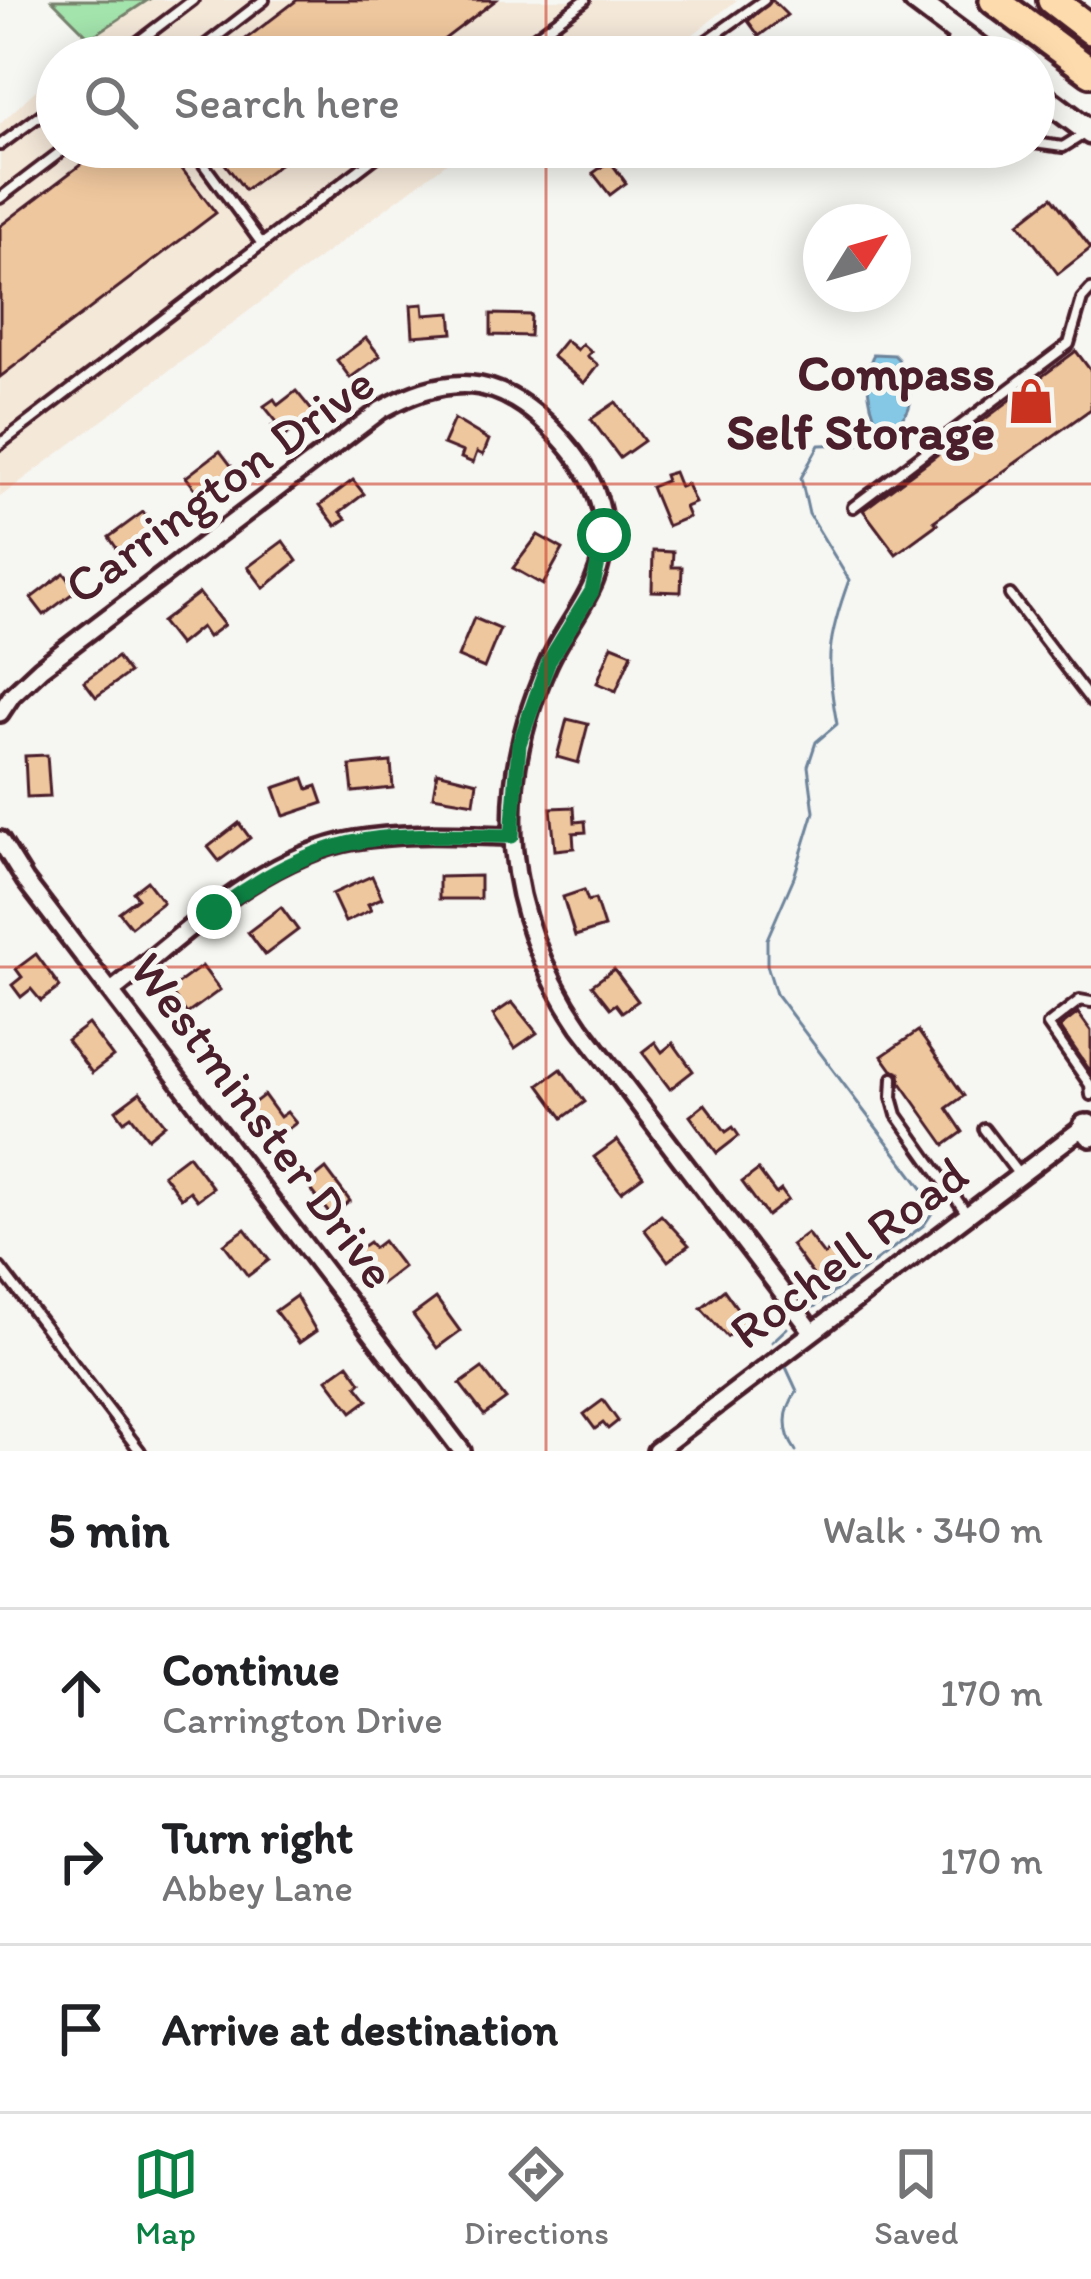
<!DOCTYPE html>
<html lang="en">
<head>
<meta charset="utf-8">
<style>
  :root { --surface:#fff; --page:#f6f6f6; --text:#202124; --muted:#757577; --line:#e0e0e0; --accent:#0b8043 }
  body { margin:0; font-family:Itim,sans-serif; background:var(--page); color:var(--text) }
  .compass { position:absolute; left:803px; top:204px; width:108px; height:108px; border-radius:50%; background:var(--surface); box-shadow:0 6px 30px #0003; rotate:53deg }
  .stop { position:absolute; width:36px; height:36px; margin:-27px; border:9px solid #0b8043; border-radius:50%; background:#fff }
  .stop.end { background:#0b8043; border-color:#fff; box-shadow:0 3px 12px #0008 }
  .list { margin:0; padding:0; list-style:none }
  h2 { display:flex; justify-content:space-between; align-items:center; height:156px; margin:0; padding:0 48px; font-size:51px }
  h2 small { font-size:39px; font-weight:400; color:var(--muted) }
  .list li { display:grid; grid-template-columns:78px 1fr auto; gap:36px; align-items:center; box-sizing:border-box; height:168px; padding:0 48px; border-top:3px solid var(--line) }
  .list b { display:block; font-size:45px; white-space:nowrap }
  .list p { margin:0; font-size:39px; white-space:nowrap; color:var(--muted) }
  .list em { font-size:39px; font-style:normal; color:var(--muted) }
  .icon { flex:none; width:66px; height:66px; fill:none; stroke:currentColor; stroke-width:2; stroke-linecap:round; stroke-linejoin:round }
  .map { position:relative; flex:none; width:1091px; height:1451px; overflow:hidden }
  .search { position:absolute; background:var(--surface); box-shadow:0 6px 30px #0003; left:36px; right:36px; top:36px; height:132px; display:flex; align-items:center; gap:30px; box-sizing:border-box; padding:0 42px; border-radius:66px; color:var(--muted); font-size:45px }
  .sheet { height:660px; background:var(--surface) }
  nav { display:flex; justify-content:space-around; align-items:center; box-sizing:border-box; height:168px; border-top:3px solid var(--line); background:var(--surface); font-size:33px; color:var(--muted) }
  nav a { display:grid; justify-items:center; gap:6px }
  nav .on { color:var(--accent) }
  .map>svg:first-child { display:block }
  .built { fill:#f4e8d9 }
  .green { fill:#a3e3ac; stroke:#76816c; stroke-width:3 }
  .water { fill:#84c8e5; stroke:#6d849b; stroke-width:3 }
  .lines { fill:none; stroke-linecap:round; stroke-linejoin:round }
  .stream { stroke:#6d849b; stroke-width:3 }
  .building { fill:#efc79e; stroke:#4a1f2b; stroke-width:3 }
  .lane-casing { stroke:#4a1f2b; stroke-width:16 }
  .street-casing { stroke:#4a1f2b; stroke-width:24 }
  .secondary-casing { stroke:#4a1f2b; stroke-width:30 }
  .highway-casing { stroke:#4a1f2b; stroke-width:36 }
  .lane { stroke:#f6f6f2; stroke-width:8 }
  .street { stroke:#f6f6f2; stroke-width:15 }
  .secondary { stroke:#f6f6f2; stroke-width:21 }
  .highway { stroke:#fedbac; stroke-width:27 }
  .route { stroke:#0b8043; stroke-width:15 }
  .grid { fill:none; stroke:#c8321e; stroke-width:3; stroke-opacity:0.55 }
  .labels { text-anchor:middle; stroke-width:10; stroke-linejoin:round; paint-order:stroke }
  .poi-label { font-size:51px; font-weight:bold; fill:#4a1f2b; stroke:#f6f6f2; text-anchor:end }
  .street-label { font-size:51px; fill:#4a1f2b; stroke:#f6f6f2 }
</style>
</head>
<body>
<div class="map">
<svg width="1091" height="1451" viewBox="0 0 1091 1451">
  <rect width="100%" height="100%" fill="#f6f6f2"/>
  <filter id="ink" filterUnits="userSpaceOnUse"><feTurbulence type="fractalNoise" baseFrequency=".00833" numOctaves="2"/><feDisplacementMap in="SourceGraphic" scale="24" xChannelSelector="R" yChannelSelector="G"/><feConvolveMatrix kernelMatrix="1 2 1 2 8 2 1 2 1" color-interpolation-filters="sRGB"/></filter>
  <g filter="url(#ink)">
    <!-- built -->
    <g class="built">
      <polygon points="148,0 737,0 664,57 71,57 90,38"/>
      <polygon points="57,70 57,147 468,147 0,497 0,124"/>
    </g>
    <!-- green -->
    <polygon class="green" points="52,0 148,0 90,38"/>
    <!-- water -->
    <path class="water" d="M874 354 894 355 898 359C912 393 922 412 883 431 869 413 862 374 874 354Z"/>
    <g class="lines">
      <!-- stream -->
      <g class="stream">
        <path d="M814 1307 924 1225 934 1210 930 1199 776 994 767 965V939L794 877 814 812 808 766 816 742 837 724C825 661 827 640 849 580L809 514 801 478 819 445 859 444 882 429"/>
        <polyline points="772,1342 787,1328"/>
        <path d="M785 1365 797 1391C783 1411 782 1431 796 1451"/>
      </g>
    </g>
    <!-- building -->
    <g class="building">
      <polygon points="297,0 496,0 421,57 222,57"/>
      <polygon points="772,0 787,15 759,36 748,21"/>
      <polygon points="104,147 165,147 216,213 0,377 0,226"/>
      <polygon points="212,147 302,147 245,190"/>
      <polygon points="610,161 626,183 610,195 593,173"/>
      <polygon points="1052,197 1091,248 1058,274 1019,223"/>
      <polygon points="423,304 424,315 451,313 453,333 413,336 411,305"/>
      <polygon points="491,314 531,315 530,336 491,335"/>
      <polygon points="366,338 380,356 350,378 337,360"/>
      <polygon points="565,340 577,350 582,344 591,352 587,356 598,365 584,383 552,356"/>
      <polygon points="1076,351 1091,371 1091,409 934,521 937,524 896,554 863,510"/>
      <polygon points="296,391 314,413 281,439 272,426 277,422 264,406 274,399 278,405"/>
      <polygon points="616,402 644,441 620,458 591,419"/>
      <polygon points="454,419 489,440 483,455 477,452 473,463 461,458 463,452 443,444"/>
      <polygon points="220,451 236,472 202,498 186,477"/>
      <polygon points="674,472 680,487 687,484 695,503 685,507 689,517 667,526 651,487 666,481 664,475"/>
      <polygon points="353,480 364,494 340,512 346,519 336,526 320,505"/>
      <polygon points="143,512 157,531 122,556 109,537"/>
      <polygon points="538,535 563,549 543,585 513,568"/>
      <polygon points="283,541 297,561 264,588 248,567"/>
      <polygon points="653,551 673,552 672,567 682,567 681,592 652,591"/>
      <polygon points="64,573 77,590 44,615 31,598"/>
      <polygon points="199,593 224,625 208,637 201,627 179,645 161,622"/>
      <polygon points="474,618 500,629 484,668 458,657"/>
      <polygon points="612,645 632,653 616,691 597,683"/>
      <polygon points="117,657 129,673 96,697 84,681"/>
      <polygon points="567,719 588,724 578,763 557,757"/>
      <polygon points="47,755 50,796 27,797 25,756"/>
      <polygon points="391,762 393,788 353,792 350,766"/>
      <polygon points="437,772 477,782 474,803 433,796"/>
      <polygon points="304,778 308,789 317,786 323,803 284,816 274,788"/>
      <polygon points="574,807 575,822 585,821 586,832 573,833 574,848 555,850 551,808"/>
      <polygon points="239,823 250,838 219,861 208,847"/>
      <polygon points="372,876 382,898 368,904 371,910 345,922 332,894"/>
      <polygon points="480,876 480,899 439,899 439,877"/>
      <polygon points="147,881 163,902 131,927 119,912 138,898 133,892"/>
      <polygon points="584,890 588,901 595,899 604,927 575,936 563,897"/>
      <polygon points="281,907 298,930 265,955 248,932"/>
      <polygon points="36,954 60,987 41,1001 31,989 21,997 12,985 22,977 16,969"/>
      <polygon points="202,966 220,990 187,1014 169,990"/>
      <polygon points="614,969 638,1001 622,1012 616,1004 610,1008 592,985"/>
      <polygon points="512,1002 537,1033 515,1048 493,1015"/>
      <polygon points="1078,1013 1091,1031 1091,1072 1060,1027"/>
      <polygon points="88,1024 113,1057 92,1073 67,1040"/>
      <polygon points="918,1031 964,1096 947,1108 963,1132 945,1145 901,1083 900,1073 892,1070 882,1056"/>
      <polygon points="655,1042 662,1052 673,1043 693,1071 670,1089 642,1052"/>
      <polygon points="561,1069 585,1102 563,1118 539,1085"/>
      <polygon points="140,1092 165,1124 148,1138 131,1116 124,1121 116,1110"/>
      <polygon points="264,1095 280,1117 287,1112 296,1123 272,1141 247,1108"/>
      <polygon points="705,1104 726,1132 733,1127 739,1136 717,1153 690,1116"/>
      <polygon points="617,1140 643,1176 621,1192 594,1157"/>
      <polygon points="188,1155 213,1188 197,1200 190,1191 181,1198 163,1174"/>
      <polygon points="326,1169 350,1201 331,1216 307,1184"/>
      <polygon points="758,1170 776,1194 781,1190 788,1200 767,1216 742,1182"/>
      <polygon points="661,1215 689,1245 668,1261 644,1229"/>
      <polygon points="245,1229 269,1260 248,1276 224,1244"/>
      <polygon points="807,1233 824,1255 831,1250 839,1260 815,1278 791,1245"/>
      <polygon points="383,1241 403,1267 381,1284 356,1251 369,1242 374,1248"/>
      <polygon points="724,1290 747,1322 727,1337 701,1308"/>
      <polygon points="296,1296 316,1331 299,1343 275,1311"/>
      <polygon points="436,1298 460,1331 437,1348 413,1315"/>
      <polygon points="348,1364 361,1382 357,1386 368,1400 352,1412 327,1379"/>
      <polygon points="482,1368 506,1399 484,1415 460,1384"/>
      <polygon points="603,1400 618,1421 608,1429 603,1423 595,1429 584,1414"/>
    </g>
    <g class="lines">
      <defs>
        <g id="lane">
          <polyline points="118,57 193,0"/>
          <polyline points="190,57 264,0"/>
          <polyline points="508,57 585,0"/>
          <polyline points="684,57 764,0"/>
          <polyline points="947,57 955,32"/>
          <polyline points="1034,143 1063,147 1087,132"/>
          <polyline points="0,145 57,103"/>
          <polyline points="191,147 262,244"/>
          <polyline points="0,198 67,147"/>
          <polyline points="0,444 389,147"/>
          <polyline points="853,507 1069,344 1082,299 1091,289"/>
          <polyline points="1010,595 1091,701"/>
          <polyline points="1091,1002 1080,1000 1048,1025 1090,1085 1091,1095"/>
          <polyline points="893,1078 892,1097 897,1115 967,1214"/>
          <polyline points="984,1129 1019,1175"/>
          <polyline points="0,1268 140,1451"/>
        </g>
        <g id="street">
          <path d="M0 713 12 695 41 668 381 410C457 367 509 378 565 443 587 468 603 498 604 533 605 586 568 619 548 664 491 790 503 913 580 1027L812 1331"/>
          <polyline points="0,840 25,880 462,1451"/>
          <path d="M113 990C185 934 262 856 355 840 406 831 460 835 512 836"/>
          <polyline points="656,1451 1089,1123"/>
        </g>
        <g id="secondary">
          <polyline points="915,0 991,57"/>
          <polyline points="1034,90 1091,133"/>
          <polyline points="1085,1126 1091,1135"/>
        </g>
        <g id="highway">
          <polyline points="994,0 1091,72"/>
          <polyline points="1052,0 1091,30"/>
        </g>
      </defs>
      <!-- lane casing -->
      <use href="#lane" class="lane-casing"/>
      <!-- street casing -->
      <use href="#street" class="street-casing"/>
      <!-- secondary casing -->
      <use href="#secondary" class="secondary-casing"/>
      <!-- highway casing -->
      <use href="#highway" class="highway-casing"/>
      <!-- lane -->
      <use href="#lane" class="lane"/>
      <!-- street -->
      <use href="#street" class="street"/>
      <!-- secondary -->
      <use href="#secondary" class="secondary"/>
      <!-- highway -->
      <use href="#highway" class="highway"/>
    </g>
  </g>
  <g class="lines" filter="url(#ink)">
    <!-- route -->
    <path class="route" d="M214 912C328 829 376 834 512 836L519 744 549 661 592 591 604 535"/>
  </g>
  <!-- grid -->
  <path class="grid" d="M546 0V57M546 147V1451M0 484H1091M0 967H1091"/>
  <!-- icons -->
  <defs>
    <symbol id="shop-bare" viewBox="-9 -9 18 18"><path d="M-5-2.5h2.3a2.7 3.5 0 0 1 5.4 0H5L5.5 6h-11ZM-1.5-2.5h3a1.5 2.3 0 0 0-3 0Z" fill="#c8321e" stroke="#f6f6f2" stroke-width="2.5" paint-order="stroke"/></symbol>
  </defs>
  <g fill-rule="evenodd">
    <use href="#shop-bare" x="998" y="368" width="66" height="66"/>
  </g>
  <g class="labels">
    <!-- poi labels -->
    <g class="poi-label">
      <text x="995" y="390">Compass<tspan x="995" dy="59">Self Storage</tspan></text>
    </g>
    <!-- street labels -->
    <g class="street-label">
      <text transform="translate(219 484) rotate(-36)" y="18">Carrington Drive</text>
      <text transform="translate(264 1120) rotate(53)" y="18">Westminster Drive</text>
      <text transform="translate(848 1252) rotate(-37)" y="18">Rochell Road</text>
    </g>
  </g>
</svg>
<svg class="compass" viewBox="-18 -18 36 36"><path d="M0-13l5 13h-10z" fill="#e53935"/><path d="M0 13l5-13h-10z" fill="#757577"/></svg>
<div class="stop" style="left:604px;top:535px"></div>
<div class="stop end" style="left:214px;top:912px"></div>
<div class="search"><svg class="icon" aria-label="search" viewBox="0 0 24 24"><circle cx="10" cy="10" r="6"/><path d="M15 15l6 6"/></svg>Search here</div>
</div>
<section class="sheet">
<h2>5 min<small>Walk · 340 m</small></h2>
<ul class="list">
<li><svg class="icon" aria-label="ahead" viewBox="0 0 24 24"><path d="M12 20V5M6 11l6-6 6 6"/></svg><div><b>Continue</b><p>Carrington Drive</p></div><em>170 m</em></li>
<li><svg class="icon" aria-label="right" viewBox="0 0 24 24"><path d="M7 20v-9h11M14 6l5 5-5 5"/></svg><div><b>Turn right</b><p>Abbey Lane</p></div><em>170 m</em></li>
<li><svg class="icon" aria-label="arrive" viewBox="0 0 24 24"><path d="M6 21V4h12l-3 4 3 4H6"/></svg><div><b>Arrive at destination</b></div></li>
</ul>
</section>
<nav>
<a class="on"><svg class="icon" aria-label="map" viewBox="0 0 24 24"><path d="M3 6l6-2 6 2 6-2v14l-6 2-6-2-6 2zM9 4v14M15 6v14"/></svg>Map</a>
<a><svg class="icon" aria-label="directions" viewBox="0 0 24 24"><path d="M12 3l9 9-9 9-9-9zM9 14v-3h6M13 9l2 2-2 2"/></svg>Directions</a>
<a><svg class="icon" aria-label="saved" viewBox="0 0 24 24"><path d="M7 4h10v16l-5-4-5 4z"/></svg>Saved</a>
</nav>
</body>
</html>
